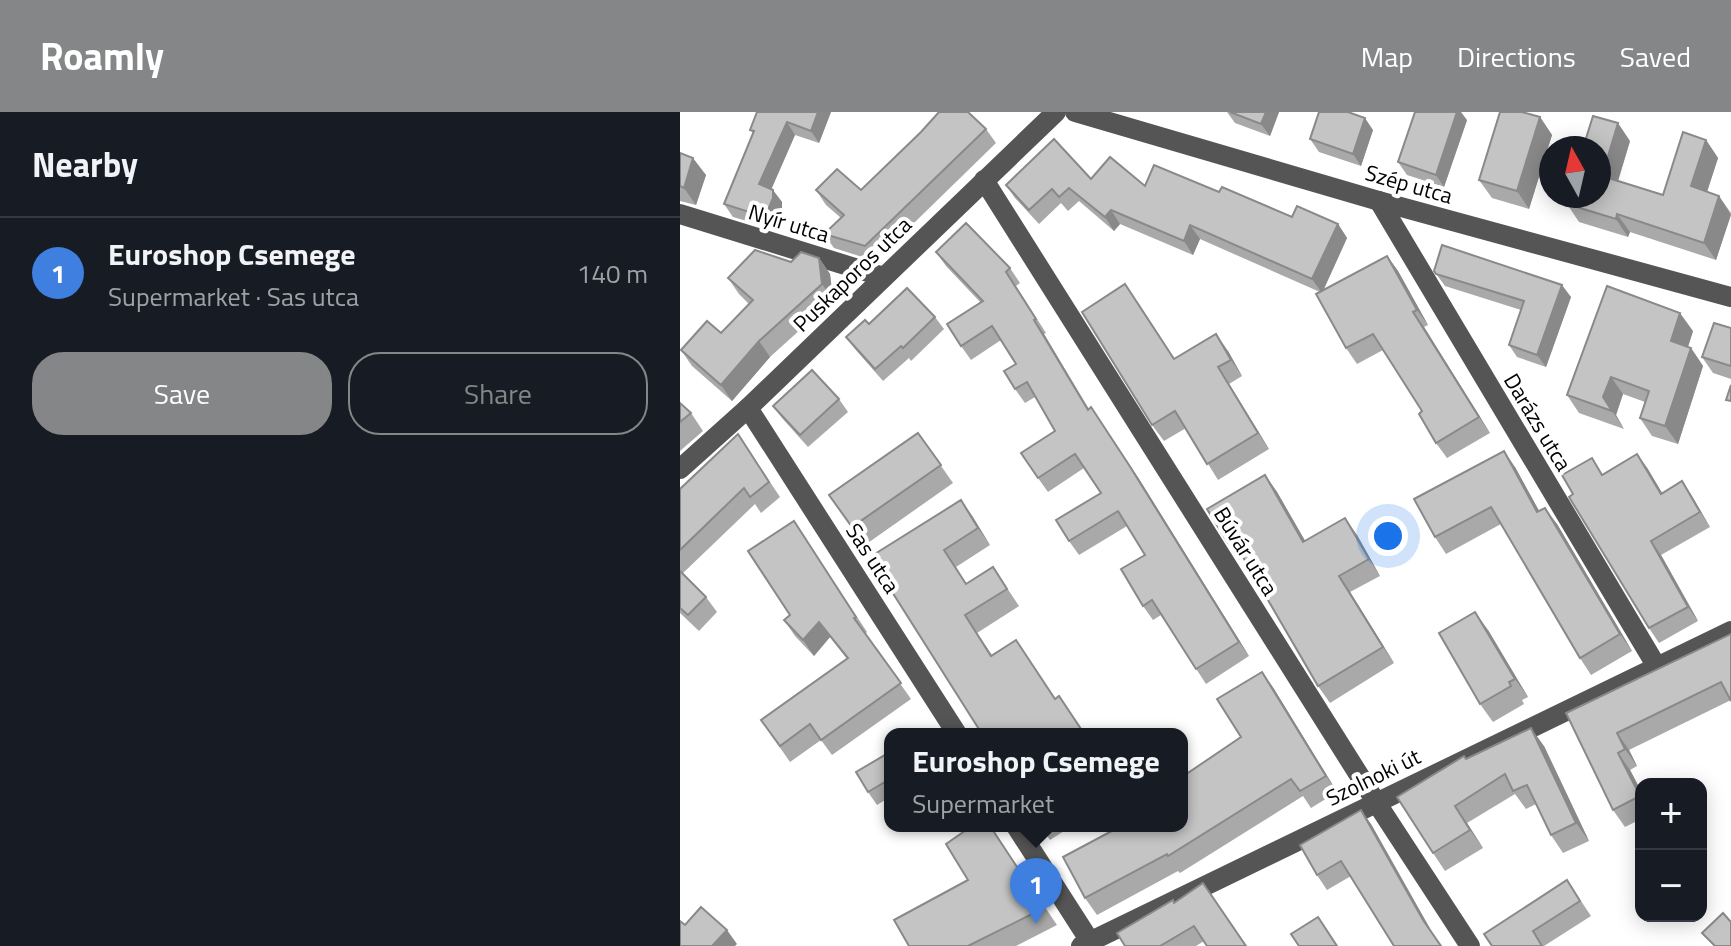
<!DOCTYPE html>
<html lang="en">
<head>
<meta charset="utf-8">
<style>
  :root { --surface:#171b24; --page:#242831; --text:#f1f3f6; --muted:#9ea1a6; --line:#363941; --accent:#858687 }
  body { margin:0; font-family:"Titillium Web",sans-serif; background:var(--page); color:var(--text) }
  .controls { position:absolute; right:24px; bottom:24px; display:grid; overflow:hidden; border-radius:16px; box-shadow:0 4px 20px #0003 }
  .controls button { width:72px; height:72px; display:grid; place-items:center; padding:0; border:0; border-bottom:2px solid var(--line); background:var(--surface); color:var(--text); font:40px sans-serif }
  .compass { position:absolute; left:859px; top:24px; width:72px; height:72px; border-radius:50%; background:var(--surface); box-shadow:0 4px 20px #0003; rotate:352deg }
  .you { position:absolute; left:708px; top:424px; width:28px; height:28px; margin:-20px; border:6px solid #fff; border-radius:50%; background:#1a73e8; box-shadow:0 0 0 12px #1a73e833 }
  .badge { display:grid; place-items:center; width:52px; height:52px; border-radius:50%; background:var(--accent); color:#fff; font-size:26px; font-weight:700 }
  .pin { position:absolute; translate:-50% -66px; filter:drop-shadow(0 2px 4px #0008) }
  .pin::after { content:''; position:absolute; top:42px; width:28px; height:24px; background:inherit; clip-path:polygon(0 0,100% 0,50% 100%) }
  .popup { position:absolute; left:204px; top:616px; width:304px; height:104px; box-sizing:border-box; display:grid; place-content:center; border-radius:16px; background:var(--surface); filter:drop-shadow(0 2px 6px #0005); font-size:26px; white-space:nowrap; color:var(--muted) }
  .popup b { font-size:30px; color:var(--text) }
  .popup::after { content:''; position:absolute; left:50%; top:100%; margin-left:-16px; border:16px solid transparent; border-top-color:var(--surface) }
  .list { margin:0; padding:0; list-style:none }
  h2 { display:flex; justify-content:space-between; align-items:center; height:104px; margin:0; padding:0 32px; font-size:34px }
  h2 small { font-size:26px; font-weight:400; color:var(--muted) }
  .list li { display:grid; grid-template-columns:52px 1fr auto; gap:24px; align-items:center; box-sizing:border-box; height:112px; padding:0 32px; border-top:2px solid var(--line) }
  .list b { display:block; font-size:30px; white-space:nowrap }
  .list p { margin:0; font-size:26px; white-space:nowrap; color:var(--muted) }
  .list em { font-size:26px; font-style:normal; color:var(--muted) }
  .actions { display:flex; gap:16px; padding:24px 32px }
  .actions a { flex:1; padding:18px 0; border:2px solid var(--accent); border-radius:32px; text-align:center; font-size:28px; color:var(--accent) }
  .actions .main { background:var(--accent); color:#fff }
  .map { position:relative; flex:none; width:1051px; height:834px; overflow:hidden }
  header { display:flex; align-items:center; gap:48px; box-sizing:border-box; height:112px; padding:0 40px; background:var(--accent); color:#fff }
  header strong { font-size:38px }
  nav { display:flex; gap:44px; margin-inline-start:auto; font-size:28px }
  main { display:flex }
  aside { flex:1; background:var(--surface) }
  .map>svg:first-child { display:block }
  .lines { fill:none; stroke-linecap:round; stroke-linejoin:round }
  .minor { stroke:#555; stroke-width:20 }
  .wall { fill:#a9a9a9 }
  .shaded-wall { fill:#898989 }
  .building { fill:#c4c4c4; stroke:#898989; stroke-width:2 }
  .labels { text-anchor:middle; stroke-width:8; stroke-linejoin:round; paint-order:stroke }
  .street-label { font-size:22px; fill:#000; stroke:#fff }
</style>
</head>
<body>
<header>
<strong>Roamly</strong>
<nav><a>Map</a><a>Directions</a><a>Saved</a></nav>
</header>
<main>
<aside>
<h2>Nearby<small></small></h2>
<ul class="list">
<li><span class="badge" style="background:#3f7fe0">1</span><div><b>Euroshop Csemege</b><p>Supermarket · Sas utca</p></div><em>140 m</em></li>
</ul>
<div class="actions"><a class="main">Save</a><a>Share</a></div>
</aside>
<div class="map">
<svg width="1051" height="834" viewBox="0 0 1051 834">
  <rect width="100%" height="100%" fill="#fff"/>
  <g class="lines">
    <!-- minor -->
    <g class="minor">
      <polyline points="395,0 699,89 1051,185"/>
      <polyline points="304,68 696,690 790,834"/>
      <polyline points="699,89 977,555"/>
      <polyline points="0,102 204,165"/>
      <polyline points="68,296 277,622"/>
      <polyline points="0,357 68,296 376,0"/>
      <polyline points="336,714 413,834"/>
      <polyline points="401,834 1051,519"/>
    </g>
  </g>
  <!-- wall -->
  <g class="wall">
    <polygon points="151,0 139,31 115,23 91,77 102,90 102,99 94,117 53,105 44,92 73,21 70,18"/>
    <polygon points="547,0 599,0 590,24 555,11"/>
    <polygon points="860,5 872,23 849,97 812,86 799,68"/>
    <polygon points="787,8 764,75 727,63 718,50"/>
    <polygon points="306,17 316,31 195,149 154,136 144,122 161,106 146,93 136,78 181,78"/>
    <polygon points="693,18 681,54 639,40 630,27"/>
    <polygon points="1026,28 1038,46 1027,80 1039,84 1051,101 1036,148 950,120 948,125 899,110 887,92 950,29 938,69 983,83"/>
    <polygon points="0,41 26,63 16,93 0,89"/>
    <polygon points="411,67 465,74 539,80 612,105 658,112 667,126 643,179 707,144 718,159 748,213 744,215 810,321 767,346 756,331 742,299 703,238 677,252 666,236 640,180 520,127 513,143 440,112 434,119 399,89 388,99 381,91 359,112 335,86 326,73"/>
    <polygon points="256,140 330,156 340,171 336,174 366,221 364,222 409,297 459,367 569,544 526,572 481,503 473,508 463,494 465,443 447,414 399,443 389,429 421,381 404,356 368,380 358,366 375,319 355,285 345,291 335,277 336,252 321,228 291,248 281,234 301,191 266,154"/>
    <polygon points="139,146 150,162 153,188 90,245 52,289 12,254 1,238 41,221 69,192 59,182 48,166 111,150"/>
    <polygon points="754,159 891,185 866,255 837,245 829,233 841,198 765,174"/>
    <polygon points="457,189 494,246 548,239 562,264 549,272 589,337 538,368 506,316 484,329 472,313"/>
    <polygon points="255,205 264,217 231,249 229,246 203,269 175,237 166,225 189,212"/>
    <polygon points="1051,216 1051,267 1033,261 1022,245"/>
    <polygon points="1013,219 1008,235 1011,236 1023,254 998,332 972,324 960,306 965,290 943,282 936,303 944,317 899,301 887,283"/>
    <polygon points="159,287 168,300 128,335 102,306 93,294"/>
    <polygon points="0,291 11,301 23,319 0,339"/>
    <polygon points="238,321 273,371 185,433 149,383"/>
    <polygon points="58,322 100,385 81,401 75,392 2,462 26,485 37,500 19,519 0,501 0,377"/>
    <polygon points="957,342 982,381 1002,369 1030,415 981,443 1018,509 979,531 969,516 893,382 923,362"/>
    <polygon points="835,355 859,399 877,412 952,539 911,563 900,546 821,412 766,442 755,425"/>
    <polygon points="585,363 597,380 625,429 677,423 700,464 670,480 714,551 650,591 638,574 563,445 559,448 548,431"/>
    <polygon points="281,388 310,433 276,455 286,472 313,455 339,494 297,521 312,543 336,528 375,587 379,584 405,622 302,622 190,445"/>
    <polygon points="114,409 187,520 185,522 231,587 152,643 141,628 110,650 81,608 167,547 150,525 134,544 115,524 104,508 110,503"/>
    <polygon points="808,518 848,585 842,588 844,592 813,610 800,592"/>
    <polygon points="1051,522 1051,588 949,638 957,654 950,658 961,679 961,707 945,715 933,698 886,601"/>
    <polygon points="582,560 594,577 657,680 631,696 623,684 500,761 498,759 417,803 405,786 502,714 561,625"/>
    <polygon points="864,634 909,729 883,741 871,723 856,692 846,697 835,682 787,711 803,736 765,759 753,741 787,647"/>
    <polygon points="210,640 210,685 197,693 188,680"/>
    <polygon points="691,712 753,822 671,764 647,778 637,763"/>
    <polygon points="310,714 377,813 336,834 229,834 288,768"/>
    <polygon points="360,714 392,714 370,728"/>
    <polygon points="887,768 911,804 864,834 812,834"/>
    <polygon points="523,771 524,829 516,834 445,834 494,791"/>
  </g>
  <!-- shaded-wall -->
  <g class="shaded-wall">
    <polygon points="138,0 151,0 139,31 131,19"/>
    <polygon points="586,0 599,0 590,24 581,12"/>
    <polygon points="777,0 781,0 787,8 764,75 756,63"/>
    <polygon points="860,5 872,23 849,97 837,79"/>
    <polygon points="685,6 693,18 681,54 673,42"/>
    <polygon points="107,10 115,23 88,85 79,72"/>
    <polygon points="938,11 950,29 934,82 922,64"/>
    <polygon points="1026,28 1038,46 1023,92 1011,74"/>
    <polygon points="13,46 26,63 16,93 4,76"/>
    <polygon points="93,78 102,90 102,99 94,117 85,105"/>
    <polygon points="1039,84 1051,103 1036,148 1024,131"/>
    <polygon points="431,98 440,112 434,119 425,105"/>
    <polygon points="937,102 950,120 948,125 936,107"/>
    <polygon points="658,112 667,126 642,181 632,167"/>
    <polygon points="510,113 520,127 513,143 504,129"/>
    <polygon points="707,144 718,159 748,213 737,198"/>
    <polygon points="139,146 150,162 153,188 142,172"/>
    <polygon points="882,173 891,185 866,255 857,243"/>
    <polygon points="733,200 744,215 810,321 799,305"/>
    <polygon points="1000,201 1013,219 1004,247 991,229"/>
    <polygon points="354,208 364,222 417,312 408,298"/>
    <polygon points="536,222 548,239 562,264 551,248"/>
    <polygon points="79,229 90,245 52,289 41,273"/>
    <polygon points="1011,236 1023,254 998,332 985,314"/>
    <polygon points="538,255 549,272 589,337 578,321"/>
    <polygon points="931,265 943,282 936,303 944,317 923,285"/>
    <polygon points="411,295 459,367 569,544 559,530"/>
    <polygon points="824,339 835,355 869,417 857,400"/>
    <polygon points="957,342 968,357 991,396 981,382"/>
    <polygon points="585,363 597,380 635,446 623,430"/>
    <polygon points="1002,369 1012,384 1030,415 1020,400"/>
    <polygon points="281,388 293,405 310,433 298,416"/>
    <polygon points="865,396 877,412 952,539 940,522"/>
    <polygon points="665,406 677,423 700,464 689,447"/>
    <polygon points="971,429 981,443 1018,509 1008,495"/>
    <polygon points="659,464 670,480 714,551 703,535"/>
    <polygon points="795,500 808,518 848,585 835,567"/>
    <polygon points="139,510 150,525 134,544 123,528"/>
    <polygon points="582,560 594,577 657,680 646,664"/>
    <polygon points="851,616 864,634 909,729 896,711"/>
    <polygon points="937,621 949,638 957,654 945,637"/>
    <polygon points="938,641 950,658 961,679 961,686"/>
    <polygon points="775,694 787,711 803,736 790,718"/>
    <polygon points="681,698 691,712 753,822 743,808"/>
    <polygon points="47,818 57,832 55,834 32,834"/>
  </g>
  <!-- building -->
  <g class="building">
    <polygon points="77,0 138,0 131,19 107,10 79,72 93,78 93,86 85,105 44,92 74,19 70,18"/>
    <polygon points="259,0 288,0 306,17 185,134 144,122 164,103 136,78 157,57 181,78 241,20"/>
    <polygon points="550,0 586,0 581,12"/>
    <polygon points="639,0 668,0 685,6 673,42 630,27"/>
    <polygon points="735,0 777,0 756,63 718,50"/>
    <polygon points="820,0 842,0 860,5 837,79 799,68"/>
    <polygon points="913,4 938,11 922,64 983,83 1003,20 1026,28 1011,74 1039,84 1024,131 937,102 936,107 887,92 889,84 919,84 919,36 903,36"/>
    <polygon points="374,27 411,67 430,45 465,74 474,53 539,80 542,75 612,105 617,94 658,112 632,167 510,113 504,129 431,98 425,105 389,76 379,85 372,77 349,98 326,73"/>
    <polygon points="0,41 13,46 4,76 0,74"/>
    <polygon points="286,111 330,156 326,160 356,207 354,208 408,298 411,295 449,353 559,530 516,557 472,488 463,494 441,457 465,443 438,399 389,429 376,408 421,381 395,342 358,366 341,341 375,319 347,270 335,277 324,259 336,252 312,214 281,234 267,212 303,189 256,140"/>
    <polygon points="762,133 882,173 857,243 829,233 844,189 756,162 754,159"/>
    <polygon points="75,138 111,150 121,140 139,146 142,172 79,229 41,273 1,238 27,209 41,221 73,188 48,166"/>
    <polygon points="707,144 737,198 733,200 799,305 756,331 739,302 742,299 693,222 666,236 636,182"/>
    <polygon points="445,172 494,247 536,222 551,248 538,255 578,321 527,352 495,299 472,313 402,200"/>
    <polygon points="927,174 1000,201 991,229 1011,236 985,314 960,306 969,279 931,265 923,285 932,299 887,283"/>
    <polygon points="227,176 255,205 223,236 221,234 195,257 166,225 185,208 189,212"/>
    <polygon points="1034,211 1051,216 1051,254 1022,245"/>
    <polygon points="132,258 159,287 120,323 93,294"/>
    <polygon points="1051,273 1051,289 1046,288"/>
    <polygon points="0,291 11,301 0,310"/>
    <polygon points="238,321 261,353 172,415 149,383"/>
    <polygon points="58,322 89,370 70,385 64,376 0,438 0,377"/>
    <polygon points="824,339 857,400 865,396 940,522 900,546 811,395 755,425 734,387"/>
    <polygon points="957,342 981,382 1002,369 1020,400 971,429 1008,495 969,516 889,385 893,382 882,363 912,346 922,363"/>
    <polygon points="585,363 623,430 665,406 689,447 659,464 703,535 638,574 553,428 548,431 527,397"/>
    <polygon points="281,388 298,416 264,438 286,472 313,455 327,477 285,503 311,544 336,528 375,587 379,584 401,617 393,622 302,622 190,445"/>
    <polygon points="114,409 176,505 174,506 221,571 141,628 130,612 100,634 81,608 168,546 139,510 123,528 104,508 110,503 68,439"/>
    <polygon points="0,459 26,485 8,503 0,496"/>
    <polygon points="795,500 835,567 829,570 831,574 800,592 759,521"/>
    <polygon points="1051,522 1051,589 1041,570 937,621 945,637 938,641 960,684 933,698 886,601"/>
    <polygon points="582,560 646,664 620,679 611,667 488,744 487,742 405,786 383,745 441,714 502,714 502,665 561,625 537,587"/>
    <polygon points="851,616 896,711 871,723 847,673 833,679 825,662 775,694 790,718 753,741 717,685 784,644 786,647"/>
    <polygon points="210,640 210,667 188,680 176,660"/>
    <polygon points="681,698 743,808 761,834 714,834 661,749 637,763 620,733"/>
    <polygon points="292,714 310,714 364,796 288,834 229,834 214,808 288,768 266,732"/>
    <polygon points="887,768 900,789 853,819 862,834 812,834 804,822"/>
    <polygon points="523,771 566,834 527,834 514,814 480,834 445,834 437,821 493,788 494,791"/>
    <polygon points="21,795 47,818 32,834 0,834 0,809 5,813"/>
    <polygon points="1043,801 1051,810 1051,834 1035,834 1022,821"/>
    <polygon points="638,805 657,834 619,834 611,822"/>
  </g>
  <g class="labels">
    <!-- street labels -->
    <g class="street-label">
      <text transform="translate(729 72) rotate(16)" y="8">Szép utca</text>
      <text transform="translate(109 111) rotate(17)" y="8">Nyír utca</text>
      <text transform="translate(172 162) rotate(-44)" y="8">Puskaporos utca</text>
      <text transform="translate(858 310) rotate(59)" y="8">Darázs utca</text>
      <text transform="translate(566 439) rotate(58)" y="8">Búvár utca</text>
      <text transform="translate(193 446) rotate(57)" y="8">Sas utca</text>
      <text transform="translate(693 665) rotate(-26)" y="8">Szolnoki út</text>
    </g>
  </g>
</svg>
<div class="controls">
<button>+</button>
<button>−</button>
</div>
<svg class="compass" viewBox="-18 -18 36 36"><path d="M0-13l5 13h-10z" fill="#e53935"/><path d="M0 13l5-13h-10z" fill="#9ea1a6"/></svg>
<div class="you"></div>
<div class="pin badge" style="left:356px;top:812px;background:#3f7fe0">1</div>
<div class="popup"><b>Euroshop Csemege</b>Supermarket</div>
</div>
</main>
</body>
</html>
